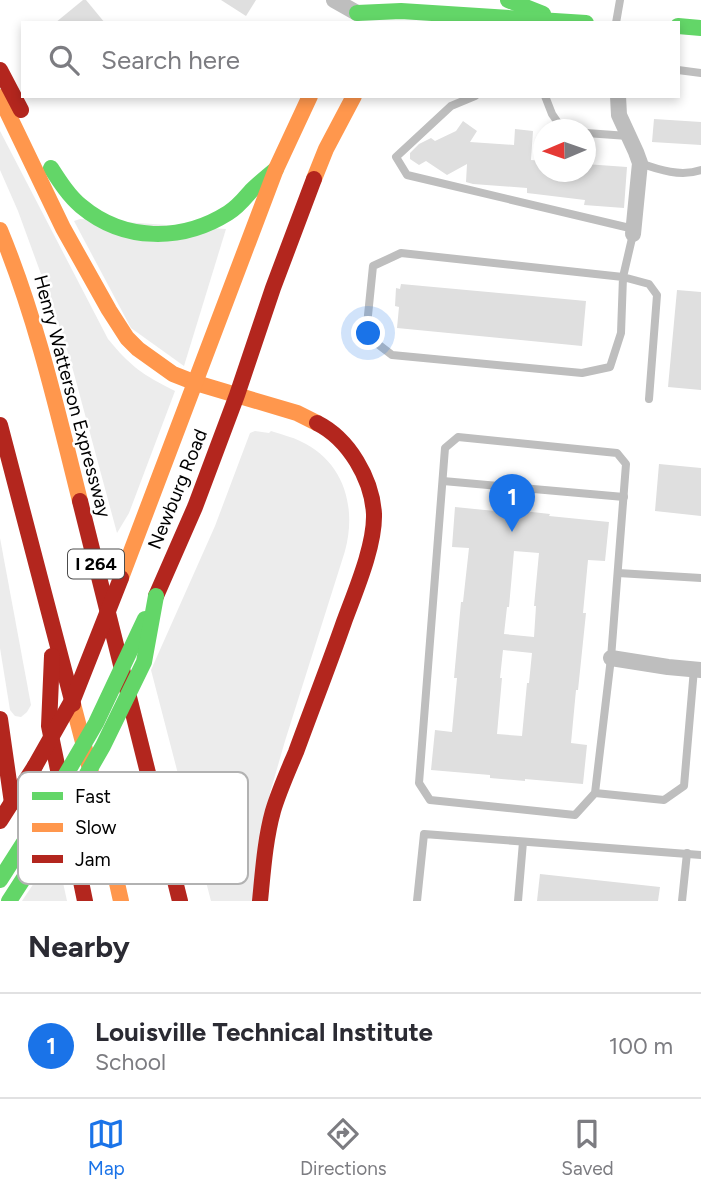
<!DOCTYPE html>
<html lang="en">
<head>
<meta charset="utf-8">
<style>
  :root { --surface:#fff; --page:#f2f2f3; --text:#2b2b33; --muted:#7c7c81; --line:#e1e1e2; --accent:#1a73e8 }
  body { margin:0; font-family:Figtree,sans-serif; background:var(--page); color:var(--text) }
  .compass { position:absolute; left:533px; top:119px; width:63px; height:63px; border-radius:50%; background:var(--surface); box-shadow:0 4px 10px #0003; rotate:268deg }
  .you { position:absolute; left:369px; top:334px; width:24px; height:24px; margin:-18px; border:5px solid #fff; border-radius:50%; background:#1a73e8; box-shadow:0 0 0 10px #1a73e833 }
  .badge { display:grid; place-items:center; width:46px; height:46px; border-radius:50%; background:var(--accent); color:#fff; font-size:23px; font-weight:700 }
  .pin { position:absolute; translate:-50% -58px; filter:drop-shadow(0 2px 4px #0008) }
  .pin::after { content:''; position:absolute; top:37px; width:24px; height:21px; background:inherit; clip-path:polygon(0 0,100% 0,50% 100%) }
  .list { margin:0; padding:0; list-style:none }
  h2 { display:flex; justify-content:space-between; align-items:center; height:91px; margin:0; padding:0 28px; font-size:30px }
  h2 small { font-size:23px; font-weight:400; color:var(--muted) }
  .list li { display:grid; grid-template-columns:46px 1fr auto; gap:21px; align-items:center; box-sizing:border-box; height:105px; padding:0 28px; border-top:2px solid var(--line) }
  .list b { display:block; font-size:26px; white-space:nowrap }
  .list p { margin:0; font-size:23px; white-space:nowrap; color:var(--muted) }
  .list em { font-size:23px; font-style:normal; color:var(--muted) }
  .icon { flex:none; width:38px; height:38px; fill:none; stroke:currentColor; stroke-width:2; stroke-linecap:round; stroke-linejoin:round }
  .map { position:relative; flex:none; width:701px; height:901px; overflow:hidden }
  .search { position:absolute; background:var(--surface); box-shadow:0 4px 10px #0003; left:21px; right:21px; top:21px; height:77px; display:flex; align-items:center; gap:18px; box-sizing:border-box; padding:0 24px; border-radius:0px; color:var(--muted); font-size:26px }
  .sheet { height:196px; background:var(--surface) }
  nav { display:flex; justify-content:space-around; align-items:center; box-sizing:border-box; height:98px; border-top:2px solid var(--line); background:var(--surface); font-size:19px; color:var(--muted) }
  nav a { display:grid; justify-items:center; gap:4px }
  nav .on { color:var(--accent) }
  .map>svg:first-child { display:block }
  .green { fill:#ececec }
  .building { fill:#dfdfdf; fill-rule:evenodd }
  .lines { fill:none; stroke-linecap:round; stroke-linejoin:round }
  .lane { stroke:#bebebe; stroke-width:8 }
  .street { stroke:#bebebe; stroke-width:16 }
  .fast { stroke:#63d668; stroke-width:16 }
  .slow { stroke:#ff974d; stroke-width:16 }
  .jam { stroke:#b3261e; stroke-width:16 }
  .fast-bridge { stroke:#63d668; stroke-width:16 }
  .jam-bridge { stroke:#b3261e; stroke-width:16 }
  .labels { text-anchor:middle; stroke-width:5; stroke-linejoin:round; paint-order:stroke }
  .shield { fill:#fff; stroke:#4c4c4c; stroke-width:2 }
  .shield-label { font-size:18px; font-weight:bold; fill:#000 }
  .street-label { font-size:19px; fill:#000; stroke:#fff }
  .key { fill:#fff; stroke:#b2b2b2; stroke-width:2 }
  .key-label { font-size:19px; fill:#000 }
</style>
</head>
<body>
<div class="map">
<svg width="701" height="901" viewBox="0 0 701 901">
  <rect width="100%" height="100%" fill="#fff"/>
  <!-- green -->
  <g class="green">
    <path d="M0 131 108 339C130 366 143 375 175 391L129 513 117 533 70 359 45 285 18 211 0 170Z"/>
    <polygon points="80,219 226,229 184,366 131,328 74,221"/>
    <path d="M255 431 269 433 271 431 274 432C283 435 292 437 300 441 344 461 357 507 345 551L285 741 270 793 252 901H211L151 670 215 526 250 433Z"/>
    <polygon points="0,538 31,705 27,712 21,717 15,716 10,710 0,648"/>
    <polygon points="56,850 67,901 22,901"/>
  </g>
  <!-- building -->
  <g class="building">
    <polygon points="83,0 86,0 105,23 55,23"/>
    <polygon points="221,0 256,0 246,16"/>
    <polygon points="654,119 701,122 701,145 652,142"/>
    <polygon points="463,121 477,131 470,142 514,145 515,129 533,131 531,160 543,161 543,172 585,172 585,164 627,167 624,208 584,205 585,200 527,193 527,188 473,184 466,182 467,164 447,175 426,161 419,165 410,159 410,153 419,144 431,138 435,141 456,131"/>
    <polygon points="401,284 586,301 582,346 397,328 399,307 395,306 396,288 400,289"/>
    <polygon points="677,290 701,292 701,390 668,387"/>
    <polygon points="659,464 701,468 701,516 655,511"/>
    <path d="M455 507 514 513V510L550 514 549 516 609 522 605 561 588 560 583 613H586L578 690H576L571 743 587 745 583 784 525 779V781L490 778V775L431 770 435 730 452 732 457 678H454L461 602H463L469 548 452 547ZM514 551 539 553 534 606H536L534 637 504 634 507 607H509ZM503 650 532 653 529 683H527L522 736 497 734 502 678H500Z"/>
    <polygon points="540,874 660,887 658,901 537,901"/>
  </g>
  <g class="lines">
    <!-- lane -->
    <g class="lane">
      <polyline points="616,23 620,0"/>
      <polyline points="678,70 701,73"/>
      <polyline points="475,96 451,106 396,157 407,175 634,229"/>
      <polyline points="545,96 552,114 563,130"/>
      <polyline points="586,133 628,136"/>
      <path d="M640 163C659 170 681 177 701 170"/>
      <polyline points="633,234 623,277 621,333 610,367 582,373 392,355 366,335 373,266 401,253 623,277 649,284 657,295 649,399"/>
      <polyline points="443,481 624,497"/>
      <polyline points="618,573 701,578"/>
      <polyline points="595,793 611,658 626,464 617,453 458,437 445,448 419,783 430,800 575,815 595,793 664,800 684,786 694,669"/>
      <polyline points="417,901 424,834 701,855"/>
      <polyline points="518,901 523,842"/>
      <polyline points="682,901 687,853"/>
    </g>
    <!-- street -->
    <g class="street">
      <polyline points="334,0 357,13"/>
      <polyline points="618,96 619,115 636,152 640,163 633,234"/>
      <polyline points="611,658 668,667 701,670"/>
    </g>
    <!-- fast -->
    <g class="fast">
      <polyline points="508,0 543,14"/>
      <polyline points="357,13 401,11 586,23"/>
      <polyline points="678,26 701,28"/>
      <path d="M51 168C60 182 69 196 81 206 124 242 182 242 228 213 238 207 244 199 251 191 259 183 268 176 276 169"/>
      <polyline points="0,880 51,800"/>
      <polyline points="9,901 53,833"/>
    </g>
    <!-- slow -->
    <g class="slow">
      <polyline points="0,97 63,228 109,310 127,338 138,349 173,374 196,383 297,413 317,423"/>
      <polyline points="314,179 326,149 354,96"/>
      <path d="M0 230C36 317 57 409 80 501"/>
      <polyline points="121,578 276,169 310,96"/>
      <polyline points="73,704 100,807 121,901"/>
    </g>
    <!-- jam -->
    <g class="jam">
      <polyline points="0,70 21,110"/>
      <polyline points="0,425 73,704"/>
      <polyline points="80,501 180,901"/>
      <polyline points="156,596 195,507 237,395 273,288 314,179"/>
      <polyline points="52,656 49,726 85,901"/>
      <polyline points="0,719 12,803"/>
      <polyline points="0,821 35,766"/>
      <path d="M260 901C263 871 265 840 273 811 279 791 288 771 296 752 312 708 329 665 344 622 355 592 375 546 374 514 372 479 349 439 317 423"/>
    </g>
    <!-- fast-bridge -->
    <g class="fast-bridge">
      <polyline points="51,800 96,723 145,619"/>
      <polyline points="53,833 103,746 144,662 156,596"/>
    </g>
    <!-- jam-bridge -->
    <polyline class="jam-bridge" points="35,766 74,697 121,578"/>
  </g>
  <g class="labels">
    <!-- shield labels -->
    <rect class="shield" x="68" y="549.5" width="56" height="29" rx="5"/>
    <g class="shield-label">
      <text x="96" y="570">I 264</text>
    </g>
    <!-- street labels -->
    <g class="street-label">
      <text transform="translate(73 396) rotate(75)" y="7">Henry Watterson Expressway</text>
      <text transform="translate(177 489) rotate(-68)" y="7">Newburg Road</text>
    </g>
  </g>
  <!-- legend -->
  <rect x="18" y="772" width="230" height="112" rx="10" class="key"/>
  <rect x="32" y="792" width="31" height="8" fill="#63d668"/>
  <rect x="32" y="823" width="31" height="9" fill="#ff974d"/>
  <rect x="32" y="855" width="31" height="8" fill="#b3261e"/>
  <g class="key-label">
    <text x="75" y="803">Fast</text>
    <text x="75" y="834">Slow</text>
    <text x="75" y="866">Jam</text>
  </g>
</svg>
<svg class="compass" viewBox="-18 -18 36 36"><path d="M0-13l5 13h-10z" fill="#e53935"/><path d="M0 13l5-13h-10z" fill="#7c7c81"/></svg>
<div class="you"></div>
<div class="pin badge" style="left:512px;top:532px">1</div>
<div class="search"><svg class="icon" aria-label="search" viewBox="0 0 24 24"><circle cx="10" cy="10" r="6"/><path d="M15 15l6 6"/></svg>Search here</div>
</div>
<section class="sheet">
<h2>Nearby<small></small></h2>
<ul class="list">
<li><span class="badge">1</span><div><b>Louisville Technical Institute</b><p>School</p></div><em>100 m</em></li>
</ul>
</section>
<nav>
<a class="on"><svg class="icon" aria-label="map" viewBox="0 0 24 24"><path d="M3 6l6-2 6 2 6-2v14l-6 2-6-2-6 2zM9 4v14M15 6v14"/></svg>Map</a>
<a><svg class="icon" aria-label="directions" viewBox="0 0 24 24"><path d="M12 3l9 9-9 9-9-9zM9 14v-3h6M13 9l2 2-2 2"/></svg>Directions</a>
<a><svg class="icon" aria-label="saved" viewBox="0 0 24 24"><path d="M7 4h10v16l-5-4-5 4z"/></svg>Saved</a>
</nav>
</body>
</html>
